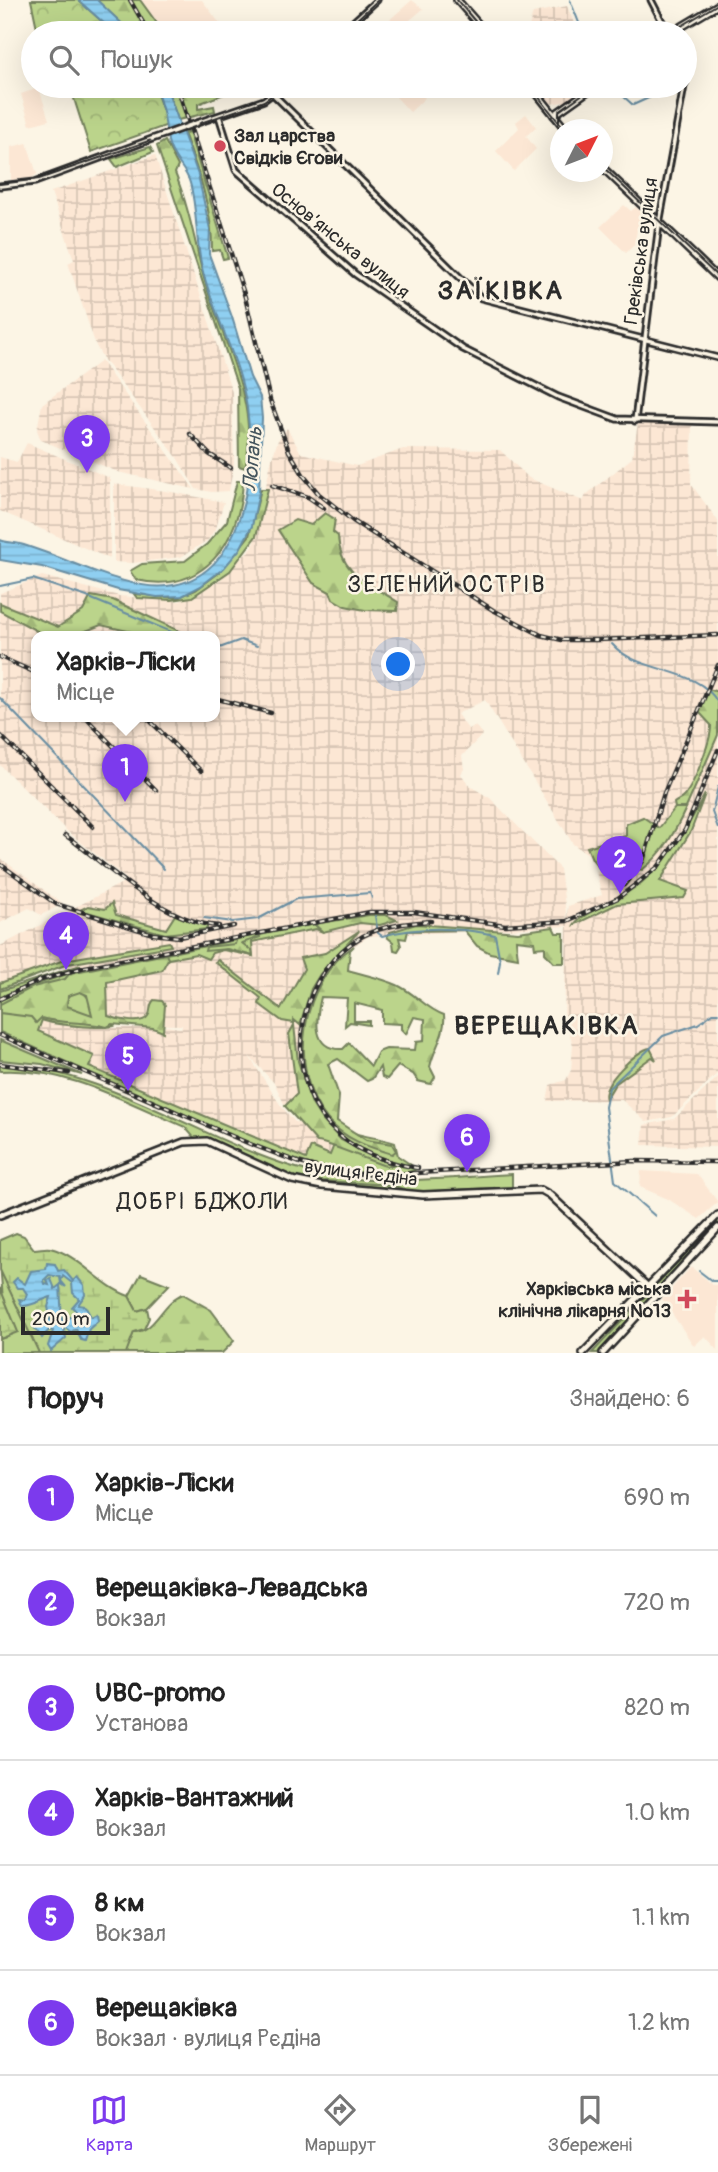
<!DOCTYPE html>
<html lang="uk">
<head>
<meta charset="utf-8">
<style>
  :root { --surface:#fff; --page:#f6f6f6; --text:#222; --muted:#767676; --line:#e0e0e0; --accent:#7c3aed }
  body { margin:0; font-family:Pangolin,sans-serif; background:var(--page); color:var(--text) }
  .compass { position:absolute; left:550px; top:119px; width:63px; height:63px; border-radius:50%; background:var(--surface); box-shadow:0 7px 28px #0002; rotate:48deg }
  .scale { position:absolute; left:21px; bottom:18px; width:89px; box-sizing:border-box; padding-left:7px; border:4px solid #2b2b2b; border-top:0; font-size:19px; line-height:24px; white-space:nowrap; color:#2b2b2b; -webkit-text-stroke:5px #fcf5e5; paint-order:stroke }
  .you { position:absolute; left:399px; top:665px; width:24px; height:24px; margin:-18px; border:5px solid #fff; border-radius:50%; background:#1a73e8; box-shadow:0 0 0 10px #1a73e833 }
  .badge { display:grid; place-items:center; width:46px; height:46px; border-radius:50%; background:var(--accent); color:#fff; font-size:23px; font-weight:700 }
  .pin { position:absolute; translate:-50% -58px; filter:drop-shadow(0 2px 4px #0008) }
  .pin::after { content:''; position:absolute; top:37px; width:24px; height:21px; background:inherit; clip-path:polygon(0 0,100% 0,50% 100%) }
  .popup { position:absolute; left:31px; top:631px; width:189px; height:91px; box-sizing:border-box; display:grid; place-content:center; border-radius:14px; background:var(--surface); filter:drop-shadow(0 2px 5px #0005); font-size:23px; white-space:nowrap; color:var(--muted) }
  .popup b { font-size:26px; color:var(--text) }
  .popup::after { content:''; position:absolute; left:50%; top:100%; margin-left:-14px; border:14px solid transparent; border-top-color:var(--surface) }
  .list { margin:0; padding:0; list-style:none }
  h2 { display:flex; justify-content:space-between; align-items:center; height:91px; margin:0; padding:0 28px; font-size:30px }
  h2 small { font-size:23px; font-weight:400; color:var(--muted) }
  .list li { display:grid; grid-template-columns:46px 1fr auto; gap:21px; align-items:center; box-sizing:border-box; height:105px; padding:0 28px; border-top:2px solid var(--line) }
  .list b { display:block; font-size:26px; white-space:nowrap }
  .list p { margin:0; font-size:23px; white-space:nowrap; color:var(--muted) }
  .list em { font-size:23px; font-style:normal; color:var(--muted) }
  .icon { flex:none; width:38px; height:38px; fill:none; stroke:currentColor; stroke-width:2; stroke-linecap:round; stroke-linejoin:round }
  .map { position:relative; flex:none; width:718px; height:1353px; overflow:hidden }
  .search { position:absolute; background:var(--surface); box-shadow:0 7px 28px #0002; left:21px; right:21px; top:21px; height:77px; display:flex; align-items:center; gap:18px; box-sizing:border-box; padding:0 24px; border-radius:38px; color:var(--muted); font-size:26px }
  .sheet { height:721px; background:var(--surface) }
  nav { display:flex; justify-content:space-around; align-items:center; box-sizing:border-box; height:98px; border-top:2px solid var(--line); background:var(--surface); font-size:19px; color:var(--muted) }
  nav a { display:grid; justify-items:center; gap:4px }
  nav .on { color:var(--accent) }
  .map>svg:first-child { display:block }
  .built { fill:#fce7d4 }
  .industrial { fill:url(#industrial-grid); fill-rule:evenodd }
  .grass { fill:#bbd48b; stroke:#73805b; stroke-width:2 }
  .forest { fill:url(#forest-firs); stroke:#73805b; stroke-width:2; fill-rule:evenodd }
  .wetland { fill:url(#wetland-marsh); stroke:#73805b; stroke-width:2 }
  .park { fill:url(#park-crowns); stroke:#73805b; stroke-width:2 }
  .water { fill:url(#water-rules); stroke:#678da2; stroke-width:2; fill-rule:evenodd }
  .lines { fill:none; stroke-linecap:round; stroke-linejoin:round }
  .stream { stroke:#678da2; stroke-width:2 }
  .minor-casing { stroke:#2b2b2b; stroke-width:9 }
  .major-casing { stroke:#2b2b2b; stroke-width:10 }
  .minor { stroke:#fcf5e5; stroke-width:3.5 }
  .major { stroke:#fcf5e5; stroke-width:5 }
  .tram { stroke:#2b2b2b; stroke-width:2 }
  .rail-casing { stroke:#2b2b2b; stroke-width:4.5 }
  .rail { stroke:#fcf5e5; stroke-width:2; stroke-dasharray:5; stroke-linecap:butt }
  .minor-bridge-casing { stroke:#2b2b2b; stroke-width:9; stroke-linecap:butt }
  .minor-bridge { stroke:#fcf5e5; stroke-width:3.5 }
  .poi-dot { fill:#d1495b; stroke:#fcf5e5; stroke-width:2.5 }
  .labels { text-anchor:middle; stroke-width:5; stroke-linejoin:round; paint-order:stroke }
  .poi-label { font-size:19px; font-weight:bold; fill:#2b2b2b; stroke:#fcf5e5; text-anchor:start }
  .street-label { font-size:19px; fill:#2b2b2b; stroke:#fcf5e5 }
  .water-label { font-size:21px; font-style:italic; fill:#44545c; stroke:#fcf5e5 }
  .quarter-label { font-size:23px; letter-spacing:2px; fill:#2b2b2b; stroke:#fcf5e5 }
  .district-label { font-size:26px; font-weight:bold; letter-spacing:2px; fill:#2b2b2b; stroke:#fcf5e5 }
</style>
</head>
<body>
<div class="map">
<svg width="718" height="1353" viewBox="0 0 718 1353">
  <defs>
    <pattern id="industrial-grid" width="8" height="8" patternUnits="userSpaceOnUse" patternTransform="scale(1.75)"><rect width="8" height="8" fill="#fce7d4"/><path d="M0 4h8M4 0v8" fill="none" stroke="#d8c6b6"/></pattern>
    <pattern id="forest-firs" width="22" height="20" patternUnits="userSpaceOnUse" patternTransform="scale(1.75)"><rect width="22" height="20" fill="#bbd48b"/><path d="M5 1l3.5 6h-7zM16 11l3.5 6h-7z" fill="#a1b678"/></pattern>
    <pattern id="wetland-marsh" width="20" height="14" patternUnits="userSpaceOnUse" patternTransform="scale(1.75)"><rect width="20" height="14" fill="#bbd48b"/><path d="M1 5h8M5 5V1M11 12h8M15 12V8" fill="none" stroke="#a1b678"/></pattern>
    <pattern id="park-crowns" width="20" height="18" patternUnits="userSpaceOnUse" patternTransform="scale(1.75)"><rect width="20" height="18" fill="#bbd48b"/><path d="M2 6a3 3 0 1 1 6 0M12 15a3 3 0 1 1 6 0" fill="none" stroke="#a1b678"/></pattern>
    <pattern id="water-rules" width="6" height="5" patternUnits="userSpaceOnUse" patternTransform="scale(1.75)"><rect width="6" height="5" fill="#8fcff1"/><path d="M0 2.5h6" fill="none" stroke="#7cb2cf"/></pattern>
  </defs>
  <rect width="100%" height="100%" fill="#fcf5e5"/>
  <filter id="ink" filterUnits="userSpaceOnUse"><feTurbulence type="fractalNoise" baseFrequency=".0143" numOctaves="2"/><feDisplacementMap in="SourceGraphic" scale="14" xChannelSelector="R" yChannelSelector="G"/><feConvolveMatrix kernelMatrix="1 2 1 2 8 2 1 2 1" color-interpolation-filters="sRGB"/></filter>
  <g filter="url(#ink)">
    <!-- built -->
    <g class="built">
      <polygon points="140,0 202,0 227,33 164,33"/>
      <polygon points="412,0 423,9 396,32 387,22"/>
      <polygon points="408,86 414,86 425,98 410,112 396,97"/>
      <polygon points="39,88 49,120 30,125 21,94"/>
      <polygon points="526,114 536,127 526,136 536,149 514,171 496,151 519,128 516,122"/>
      <polygon points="27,143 37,174 32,178 11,180 11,147"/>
      <polygon points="624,205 631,211 636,207 646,218 638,226 634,245 626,253 600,227"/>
      <polygon points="641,1171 697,1174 718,1202 699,1219 668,1199 640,1187"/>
      <polygon points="691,1267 713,1285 718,1285 718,1350 705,1336 694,1346 662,1299"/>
    </g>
    <!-- industrial -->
    <g class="industrial">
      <polygon points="567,6 578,33 527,33 533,13"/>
      <polygon points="535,86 589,86 569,101 551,104"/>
      <polygon points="155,155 232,392 234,463 229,491 212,492 196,489 176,456 104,360 96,346 68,263 74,260 51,192"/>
      <polygon points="101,361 194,489 118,472 41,440 37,430 42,404"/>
      <path d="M638 423 692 425 691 484 718 521V1073L672 1117 646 1122 622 1100 547 1101 550 1085 566 1080 571 1070 573 1045 564 1016 567 926 369 936 344 952 316 987 305 1027V1063L310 1090 326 1118 340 1132 331 1155 311 1148 306 1159 280 1149 89 1067 94 1055 38 1031 42 1020 58 1025 68 1023 107 1028H153L163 1032 165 1026 181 1028 182 1025 112 1024 90 1001 69 961 0 983V946L128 880 68 832 0 765V593L42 576 119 596 180 601 220 580 253 546 271 462 278 440 287 428 301 453 357 466 403 449 500 450 529 478 583 501 586 495 632 458ZM36 636H214V716H36ZM485 700 573 844 595 859 601 869 596 872 602 895 568 906 567 920 560 869 490 798 470 786 461 774 464 769 462 756 483 734 475 726 468 729 457 714ZM249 1056 275 1084 285 1106 304 1125 295 1122 281 1106Z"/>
      <polygon points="27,443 110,478 110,559 0,511 0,457 17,462"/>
      <polygon points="114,484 166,491 224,502 216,528 208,540 181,557 132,563 114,562"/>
      <polygon points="0,858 63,904 41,915 29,908 0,923"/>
      <polygon points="718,1077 718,1147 642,1145 644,1125 674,1119"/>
    </g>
    <!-- grass -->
    <g class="grass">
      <path d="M705 794 691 831 660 881 688 891 684 898 617 904 574 925C579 914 626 896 641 883 669 859 688 827 705 794Z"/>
      <path d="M675 808H686C675 832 663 854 642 870L623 866 628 851 623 850 614 864 601 870 592 859 587 847 626 836V824L643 817 659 828Z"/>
      <polygon points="314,924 323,932 316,929 252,942 253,956 223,950 212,953 208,959 196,954 168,959 166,954"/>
      <polygon points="169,942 171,946 68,964 0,989 0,983 64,960"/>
      <path d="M81 965 5 995 70 973 80 989 114 1026C101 1029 54 1025 42 1020L38 1031 94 1056 89 1067 306 1159 311 1147 330 1155 339 1132 335 1127 337 1121C353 1139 374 1135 395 1143L398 1156 417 1169C352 1197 223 1131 162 1104 108 1081 54 1057 0 1032V991Z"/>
      <polygon points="0,1040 82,1075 42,1064 0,1060"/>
      <path d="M0 1064C105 1070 192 1135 290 1166 363 1190 438 1178 512 1174V1187L411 1192 317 1183 293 1179 196 1140 185 1127C126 1102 66 1067 0 1071Z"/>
      <polygon points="718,1219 718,1224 598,1353 592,1353"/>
      <polygon points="0,1263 40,1353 0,1353 0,1339 6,1337"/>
      <polygon points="141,1274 169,1285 147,1308 137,1311 129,1296"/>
    </g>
    <!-- forest -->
    <g class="forest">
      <polygon points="96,0 140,0 164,33 132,33"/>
      <polygon points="166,86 235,86 227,93 198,104 198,109 214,106 215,111 178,120"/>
      <path d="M189 132 228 258 223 259 220 250 212 251C213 211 198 170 184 133Z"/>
      <path d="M165 141 178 166 175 173C188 205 194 237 202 271 218 334 261 401 245 468L239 466 238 388 157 146Z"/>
      <polygon points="150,147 153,152 117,167 111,159"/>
      <path d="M237 481H243C240 543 203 595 136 580L130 571 142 564 185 561 207 544 227 521Z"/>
      <polygon points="261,489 268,489 256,536 230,571 192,597 172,600 137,598 134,594 177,598 196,590 220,572 249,536"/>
      <path d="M325 513 335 519 333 532 338 536C340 575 369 583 398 602L397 611 365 610 345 606 333 599 330 592 313 583 278 530 295 520 311 525Z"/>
      <polygon points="91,596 113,600 190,636 150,636 101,625 73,636 46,636 0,611 0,603 58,627 83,611"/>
      <path d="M708 689 718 692V735L686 808H675L674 803C676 801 680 800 682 798 693 789 712 738 711 725L699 712Z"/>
      <polygon points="112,903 116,915 166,929 175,915 207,926 207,929 165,934 80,910 88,906 105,909"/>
      <polygon points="369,915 386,915 397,920 380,925 360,923 323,932 314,924"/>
      <polygon points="416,924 518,932 553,927 556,933 564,933 564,963 554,963 545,953 545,947 535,948 534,942 516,940 518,958 490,953 477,946 464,930 408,931 406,939 399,938 401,946 398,951 394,950 393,942 387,937 390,932"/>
      <polygon points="359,931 320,974 311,989 300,1025 294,1020 294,1023 282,1021 259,1004 261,998 215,962 218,960 281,1009 304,969 300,958 325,953"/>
      <polygon points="259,934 260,937 242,943 252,951 253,956 227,949 205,951 206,947 235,944 237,938"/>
      <path d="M354 946 350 950 348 970C364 975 382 978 397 985 415 993 426 1009 444 1015 446 1034 434 1048 430 1067L435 1077 431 1084 418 1081 413 1074 398 1066 387 1079 382 1077 380 1067 372 1079 367 1081 338 1059 328 1064 339 1096 337 1121 366 1140 392 1144 396 1151 392 1154C368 1147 344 1139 327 1119 286 1069 302 980 354 946ZM321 997 347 998 345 1026 350 1022 369 1025V1021H354V1003L382 1010V1023L401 1024V1029L406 1034 414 1017 425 1019 424 1041 416 1042 415 1050 386 1049 378 1052 371 1066 349 1043 343 1049C311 1051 316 1018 321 997Z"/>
      <path d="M166 954 168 959 162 970 107 982 108 1016C116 1019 142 1026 148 1016 152 1011 148 1006 154 1000L162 1001 165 1005 163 1032 153 1028 112 1024 107 1027C85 1021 62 1024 41 1018L36 1023 31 1017 0 1013V1004L33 987 65 979 70 973ZM80 992 87 995 92 1015 67 1006 68 996Z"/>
      <path d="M294 1025 298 1061 312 1104 322 1120 341 1140 393 1166H386C369 1161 330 1143 317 1142L285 1106 297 1094 289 1034Z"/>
      <path d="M650 1048 656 1060 652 1057 615 1084 606 1099C600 1085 638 1049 650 1048Z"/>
      <polygon points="325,1181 392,1185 406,1190 316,1182"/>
      <path d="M183 1294 211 1310 234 1341 222 1353H125L134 1332C156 1332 162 1301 183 1294Z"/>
    </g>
    <!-- wetland -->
    <g class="wetland">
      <path d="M16 1233 24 1236 34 1249C40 1249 45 1247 50 1248 80 1255 100 1286 129 1296L137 1311 147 1308 149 1318 144 1329 134 1332 126 1353H39L0 1270V1240Z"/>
      <polygon points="0,1288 18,1332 0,1339"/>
    </g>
    <!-- park -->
    <g class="park">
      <polygon points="31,0 78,0 115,33 38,33"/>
      <polygon points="70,86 154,86 168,125 91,152"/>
    </g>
    <!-- water -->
    <g class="water">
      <polygon points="78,0 97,0 132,33 115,33"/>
      <path d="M154 86H166L198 175 210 229 209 254 232 317 250 377 260 397 262 418 259 492 252 526 240 549 224 568 201 586 182 596 157 597 118 590 42 567 0 560V540C7 543 13 542 20 544 62 555 125 591 167 586 246 577 256 469 247 408 240 361 215 317 203 272 195 242 198 212 190 183 186 168 171 158 168 141 165 121 163 105 154 86Z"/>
      <path d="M47 1263 55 1264 58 1271 64 1270 73 1281 77 1277 84 1285 85 1295 78 1305 85 1306 91 1317 97 1314 98 1321 89 1329 85 1341 81 1340 76 1329 71 1332 63 1326 66 1338 51 1351 48 1346 53 1331 49 1330 42 1338 33 1326 39 1325 41 1318 51 1320 48 1307 51 1297C46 1298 30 1307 22 1306L19 1299 25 1300 27 1294 23 1288H17L13 1282 17 1278 25 1284 31 1271 46 1269ZM49 1275 60 1277 61 1284 66 1287 61 1281 63 1276 72 1283 73 1293 79 1299 72 1307 81 1316 79 1323H74L72 1316 62 1321 60 1285 55 1289 51 1279 47 1280 49 1285 45 1284 44 1280Z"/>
    </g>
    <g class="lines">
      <!-- stream -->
      <g class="stream">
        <polyline points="570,0 583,33"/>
        <polyline points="612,86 633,105 675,86"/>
        <polyline points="0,586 33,579 87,597 181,636"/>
        <path d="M612 644C639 675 697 665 718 703"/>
        <polyline points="214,650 241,640 257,646"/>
        <polyline points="0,698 164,869"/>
        <polyline points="718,787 712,812 718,828"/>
        <path d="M375 916 378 933 382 936C420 926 457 927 495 935L500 961 498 973"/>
        <polyline points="204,918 233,922 258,919 296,899 370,893 372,898"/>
        <polyline points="655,1216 615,1181 605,1107 609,1088 663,1036 698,1024 713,1013 718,1013"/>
        <polyline points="699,1271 712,1281 718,1281"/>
      </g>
      <defs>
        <g id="minor">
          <polyline points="651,0 668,33"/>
          <polyline points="341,33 377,0"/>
          <polyline points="685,72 685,84"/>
          <polyline points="273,94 481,298 718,358"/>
          <polyline points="219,116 236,170 355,274 463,349 558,397 617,419 718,422"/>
          <polyline points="197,123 264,100 283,86"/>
          <polyline points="0,186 35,182 152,139"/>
          <polyline points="635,421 659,224 684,86"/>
        </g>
        <g id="major">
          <polyline points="457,0 486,33"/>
          <polyline points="671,33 718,5"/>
          <polyline points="531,86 566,130"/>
          <polyline points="554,115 595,86"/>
          <polyline points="602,167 718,278"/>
          <polyline points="0,1215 184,1142 207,1141 292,1180 322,1186 423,1195 541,1190 550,1195 647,1286"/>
          <polyline points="583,1353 718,1215"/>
          <polyline points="603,1353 718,1228"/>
        </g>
      </defs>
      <!-- minor casing -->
      <use href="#minor" class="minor-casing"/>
      <!-- major casing -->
      <use href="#major" class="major-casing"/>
      <!-- minor -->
      <use href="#minor" class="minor"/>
      <!-- major -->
      <use href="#major" class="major"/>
      <!-- tram -->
      <g class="tram">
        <polyline points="457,0 485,33"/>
        <polyline points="342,33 378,0"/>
        <polyline points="670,33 718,4"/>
        <polyline points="530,86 565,130"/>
        <polyline points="559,123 559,111 594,86"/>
        <polyline points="602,166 718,277"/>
        <polyline points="0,184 39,179 264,101 284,86"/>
      </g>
      <defs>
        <g id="rail">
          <polyline points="130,0 149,33"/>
          <polyline points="177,86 245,297 270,400 289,451 304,476 319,494 353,521 493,610 541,635 562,640 598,640 718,635"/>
          <polyline points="190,434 209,454 231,468"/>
          <polyline points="272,485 308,497 324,508"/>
          <polyline points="0,657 36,673"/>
          <polyline points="214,698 271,713"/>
          <polyline points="84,716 156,790"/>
          <polyline points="145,716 201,771"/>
          <polyline points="0,735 93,827"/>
          <path d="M65 835C108 866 165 923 219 926"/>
          <polyline points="0,864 56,904 153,934 179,937 234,926"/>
          <polyline points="624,885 643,861 664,793 718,665"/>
          <polyline points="0,999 41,980 85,967 370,912 414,912 505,925 567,921 618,898 658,867 685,830 718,750"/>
          <polyline points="0,1035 250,1144 300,1163 335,1172 380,1175 634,1161 718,1162"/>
          <polyline points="0,1064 69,1073"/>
          <path d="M418 1168C381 1162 343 1147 321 1115 282 1058 302 969 363 936 384 925 408 923 431 921"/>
        </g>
      </defs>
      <!-- rail casing -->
      <use href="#rail" class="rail-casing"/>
      <!-- rail -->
      <use href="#rail" class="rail"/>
      <defs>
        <polyline id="minor-bridge" points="152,139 197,123"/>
      </defs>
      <!-- minor-bridge casing -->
      <use href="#minor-bridge" class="minor-bridge-casing"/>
      <!-- minor-bridge -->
      <use href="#minor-bridge" class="minor-bridge"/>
    </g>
  </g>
  <!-- markers -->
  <g class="poi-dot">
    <circle cx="220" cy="146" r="7"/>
    <path d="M683.5 1288.5h7v7h7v7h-7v7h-7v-7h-7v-7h7z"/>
  </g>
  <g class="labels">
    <!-- poi labels -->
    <g class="poi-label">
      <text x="234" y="142">Зал царства<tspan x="234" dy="22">Свідків Єгови</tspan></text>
      <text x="671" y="1295" text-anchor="end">Харківська міська<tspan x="671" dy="22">клінічна лікарня №13</tspan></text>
    </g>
    <!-- street labels -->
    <g class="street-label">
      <text transform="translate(341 240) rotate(39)" y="7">Основ’янська вулиця</text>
      <text transform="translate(640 251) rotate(-82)" y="7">Греківська вулиця</text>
      <text transform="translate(361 1172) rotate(7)" y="7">вулиця Рєдіна</text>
    </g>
    <!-- water labels -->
    <g class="water-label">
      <text transform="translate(252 459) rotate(-85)" y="7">Лопань</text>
    </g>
    <!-- quarter labels -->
    <g class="quarter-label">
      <text x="447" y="592">ЗЕЛЕНИЙ ОСТРІВ</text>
      <text x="203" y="1209">ДОБРІ БДЖОЛИ</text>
    </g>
    <!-- district labels -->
    <g class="district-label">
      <text x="501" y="299">ЗАЇКІВКА</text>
      <text x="547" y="1034">ВЕРЕЩАКІВКА</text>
    </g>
  </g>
</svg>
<svg class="compass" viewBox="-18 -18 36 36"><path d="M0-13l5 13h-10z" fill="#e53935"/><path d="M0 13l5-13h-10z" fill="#767676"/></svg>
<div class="scale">200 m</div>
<div class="you"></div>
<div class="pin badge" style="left:125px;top:802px">1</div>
<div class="popup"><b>Харків-Ліски</b>Місце</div>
<div class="pin badge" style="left:620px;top:894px">2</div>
<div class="pin badge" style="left:87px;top:473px">3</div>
<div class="pin badge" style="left:66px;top:970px">4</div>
<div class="pin badge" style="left:128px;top:1091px">5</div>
<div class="pin badge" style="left:467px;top:1172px">6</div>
<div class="search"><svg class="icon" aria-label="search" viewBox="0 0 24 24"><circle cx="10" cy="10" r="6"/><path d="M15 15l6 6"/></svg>Пошук</div>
</div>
<section class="sheet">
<h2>Поруч<small>Знайдено: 6</small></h2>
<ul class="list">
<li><span class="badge">1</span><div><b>Харків-Ліски</b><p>Місце</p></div><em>690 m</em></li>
<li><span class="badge">2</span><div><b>Верещаківка-Левадська</b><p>Вокзал</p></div><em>720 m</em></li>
<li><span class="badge">3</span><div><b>UBC-promo</b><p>Установа</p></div><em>820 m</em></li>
<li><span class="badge">4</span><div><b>Харків-Вантажний</b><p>Вокзал</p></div><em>1.0 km</em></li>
<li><span class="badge">5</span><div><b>8 км</b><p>Вокзал</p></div><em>1.1 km</em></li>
<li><span class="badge">6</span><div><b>Верещаківка</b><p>Вокзал · вулиця Рєдіна</p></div><em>1.2 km</em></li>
</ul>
</section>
<nav>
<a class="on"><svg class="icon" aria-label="map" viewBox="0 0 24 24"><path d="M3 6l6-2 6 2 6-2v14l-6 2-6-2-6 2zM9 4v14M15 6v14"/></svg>Карта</a>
<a><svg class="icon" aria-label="directions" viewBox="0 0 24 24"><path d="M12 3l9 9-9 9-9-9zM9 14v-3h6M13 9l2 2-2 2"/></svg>Маршрут</a>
<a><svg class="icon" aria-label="saved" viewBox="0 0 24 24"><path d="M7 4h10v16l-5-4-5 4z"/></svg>Збережені</a>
</nav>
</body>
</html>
